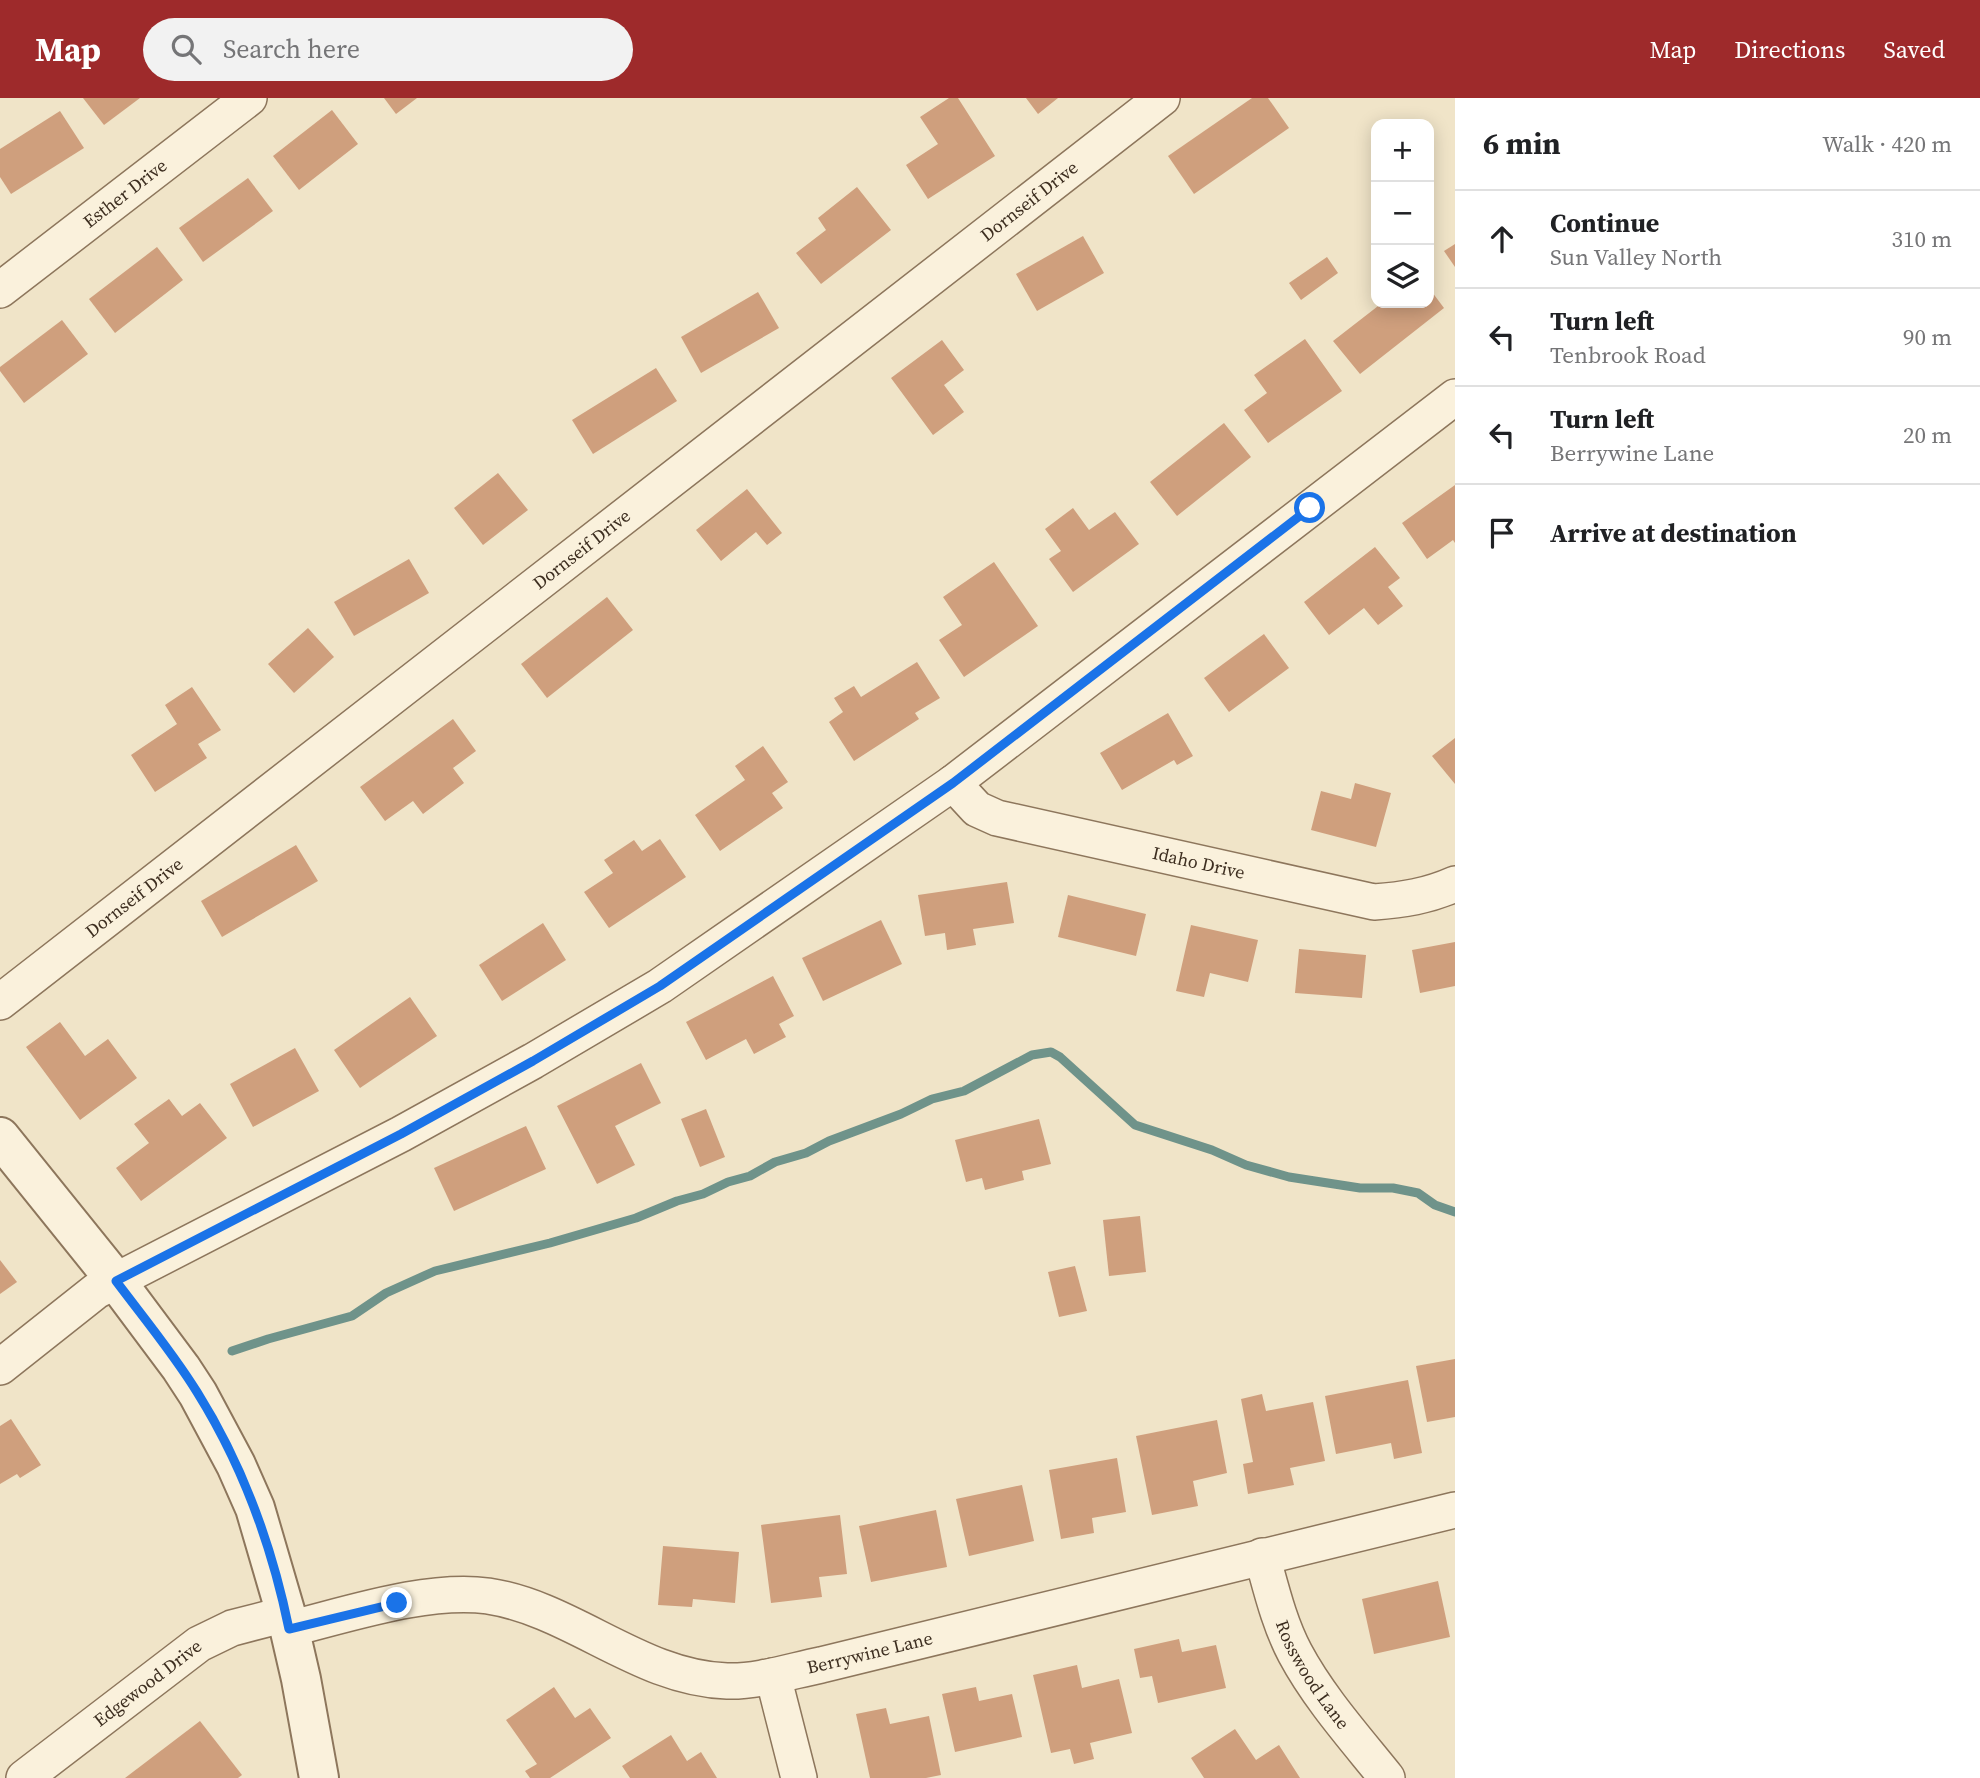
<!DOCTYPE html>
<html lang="en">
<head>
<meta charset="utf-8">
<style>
  :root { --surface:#fff; --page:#f2f2f2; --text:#202124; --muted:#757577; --line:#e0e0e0; --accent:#9e2a2b }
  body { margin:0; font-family:"Source Serif 4",serif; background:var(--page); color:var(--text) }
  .controls { position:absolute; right:21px; top:21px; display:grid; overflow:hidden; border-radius:14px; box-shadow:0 4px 18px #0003 }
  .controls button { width:63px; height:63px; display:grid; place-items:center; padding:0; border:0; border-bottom:2px solid var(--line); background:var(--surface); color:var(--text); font:35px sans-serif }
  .stop { position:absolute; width:21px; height:21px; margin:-16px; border:5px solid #1a73e8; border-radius:50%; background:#fff }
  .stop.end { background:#1a73e8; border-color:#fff; box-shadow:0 2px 7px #0008 }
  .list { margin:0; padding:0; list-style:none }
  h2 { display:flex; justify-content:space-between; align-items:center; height:91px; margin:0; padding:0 28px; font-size:30px }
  h2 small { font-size:23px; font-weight:400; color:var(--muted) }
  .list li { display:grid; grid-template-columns:46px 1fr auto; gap:21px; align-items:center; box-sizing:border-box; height:98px; padding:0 28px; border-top:2px solid var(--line) }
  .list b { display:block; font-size:26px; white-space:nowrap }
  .list p { margin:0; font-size:23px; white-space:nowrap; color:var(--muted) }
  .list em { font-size:23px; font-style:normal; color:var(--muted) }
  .icon { flex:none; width:38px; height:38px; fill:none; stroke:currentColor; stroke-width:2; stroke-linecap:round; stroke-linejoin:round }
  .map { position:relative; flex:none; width:1455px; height:1680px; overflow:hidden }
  header { display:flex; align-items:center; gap:42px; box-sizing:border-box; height:98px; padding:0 35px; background:var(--accent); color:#fff }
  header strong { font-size:33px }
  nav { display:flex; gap:38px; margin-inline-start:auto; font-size:24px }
  .search { width:490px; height:63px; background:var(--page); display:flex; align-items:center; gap:18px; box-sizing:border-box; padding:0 24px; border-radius:38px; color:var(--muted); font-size:26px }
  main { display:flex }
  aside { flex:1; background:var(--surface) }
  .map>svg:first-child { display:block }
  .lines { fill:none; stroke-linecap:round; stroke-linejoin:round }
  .stream { stroke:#6f938a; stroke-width:9 }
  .building { fill:#cf9f7d }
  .minor-casing { stroke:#8d765c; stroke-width:38 }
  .tertiary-casing { stroke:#8d765c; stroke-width:42 }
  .minor { stroke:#faf1dc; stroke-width:35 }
  .tertiary { stroke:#faf1dc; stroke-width:38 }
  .route { stroke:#1a73e8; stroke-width:9 }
  .labels { text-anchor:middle; stroke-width:6; stroke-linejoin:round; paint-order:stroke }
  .street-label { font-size:18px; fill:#3d2e20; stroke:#f7eed8 }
</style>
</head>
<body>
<header>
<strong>Map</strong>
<div class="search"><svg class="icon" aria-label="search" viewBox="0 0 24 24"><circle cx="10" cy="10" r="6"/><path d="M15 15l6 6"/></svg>Search here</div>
<nav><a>Map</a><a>Directions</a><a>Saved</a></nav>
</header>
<main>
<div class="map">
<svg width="1455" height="1680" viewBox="0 0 1455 1680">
  <rect width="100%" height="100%" fill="#f0e4c8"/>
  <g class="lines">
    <!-- stream -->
    <polyline class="stream" points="232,1253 268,1241 352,1218 386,1195 435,1173 550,1145 636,1120 677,1103 703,1096 728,1084 750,1078 775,1064 806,1055 829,1043 901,1016 932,1001 964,993 1032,957 1051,954 1060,959 1135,1027 1212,1052 1246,1067 1289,1079 1360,1090 1393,1090 1418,1095 1435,1107 1455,1114"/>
  </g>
  <!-- building -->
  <g class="building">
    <polygon points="83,0 140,0 104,27"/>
    <polygon points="384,0 417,0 396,16"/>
    <polygon points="949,0 958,0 995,58 928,101 906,67 938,46 920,19"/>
    <polygon points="1026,0 1058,0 1038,16"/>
    <polygon points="1252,0 1268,0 1289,30 1194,96 1168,58"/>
    <polygon points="332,12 358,46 299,92 273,58"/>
    <polygon points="60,13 84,50 11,96 0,79 0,51"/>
    <polygon points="248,80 273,113 203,164 179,130"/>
    <polygon points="857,89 891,132 821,186 796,155 826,132 818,120"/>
    <polygon points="1083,138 1104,175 1037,213 1016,176"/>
    <polygon points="1455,146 1455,169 1444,153"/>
    <polygon points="157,149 183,182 115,235 89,201"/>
    <polygon points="1327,159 1338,175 1301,202 1289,185"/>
    <polygon points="1429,190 1444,210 1360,276 1333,243 1382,205 1429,205"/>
    <polygon points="758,194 779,230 701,275 681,239"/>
    <polygon points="62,222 88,256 24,305 0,273 0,269"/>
    <polygon points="1305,241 1342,293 1268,345 1244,312 1267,295 1254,277"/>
    <polygon points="942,242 964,272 944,287 964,314 933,337 891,280"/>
    <polygon points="656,270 677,303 593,356 572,322"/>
    <polygon points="1224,325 1251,359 1177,418 1150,384"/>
    <polygon points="498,375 528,412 483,447 454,410"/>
    <polygon points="1455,387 1455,445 1453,442 1427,461 1402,425"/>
    <polygon points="747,391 782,435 767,447 756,434 721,463 696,432"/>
    <polygon points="1073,410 1089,432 1115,414 1139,446 1073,494 1049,461 1061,453 1045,431"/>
    <polygon points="1375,449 1400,480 1388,489 1403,508 1378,527 1364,510 1329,537 1304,504"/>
    <polygon points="409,461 429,495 354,538 334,504"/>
    <polygon points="994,464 1038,528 964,579 939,542 962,527 943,499"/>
    <polygon points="607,499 633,532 547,600 521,566"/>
    <polygon points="308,530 334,559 294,595 268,566"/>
    <polygon points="1264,536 1289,570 1229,614 1204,580"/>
    <polygon points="917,564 940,600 915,615 919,621 854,663 829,624 843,614 834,600 854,588 861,599"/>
    <polygon points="192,589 221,632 198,646 207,660 155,694 131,657 177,626 165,607"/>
    <polygon points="1168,615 1193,658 1177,667 1174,662 1122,692 1100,655"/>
    <polygon points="453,621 476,653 453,670 464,685 423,716 413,703 385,723 360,689"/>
    <polygon points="1455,640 1455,686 1432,658"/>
    <polygon points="763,648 788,684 772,695 783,710 720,753 695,717 745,682 735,668"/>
    <polygon points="1355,685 1391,695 1376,749 1311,732 1321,693 1351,701"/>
    <polygon points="660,741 686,779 609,830 584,794 613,775 604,762 634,742 642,753"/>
    <polygon points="296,747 318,783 222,839 201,803"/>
    <polygon points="1007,784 1014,825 973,831 976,847 947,852 945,835 925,838 918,797"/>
    <polygon points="1068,797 1146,816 1136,858 1058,839"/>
    <polygon points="881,822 902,866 823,903 802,860"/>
    <polygon points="543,825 566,862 502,903 479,867"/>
    <polygon points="1191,827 1258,842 1248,884 1210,875 1204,899 1176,893"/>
    <polygon points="1455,844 1455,888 1420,895 1412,852"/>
    <polygon points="1299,851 1366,857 1362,900 1295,895"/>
    <polygon points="773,878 794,918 779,926 786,939 754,956 746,941 706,962 686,924"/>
    <polygon points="410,899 437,938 360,990 334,952"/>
    <polygon points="60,924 85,958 108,941 137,980 80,1022 26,949"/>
    <polygon points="295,950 319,993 253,1029 230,986"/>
    <polygon points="641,965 661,1005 615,1028 635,1067 597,1086 557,1008"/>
    <polygon points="169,1001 182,1018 200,1005 227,1040 141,1103 116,1070 149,1045 134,1026"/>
    <polygon points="706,1011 725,1059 700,1069 681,1021"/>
    <polygon points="1039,1021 1051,1066 1022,1073 1024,1082 985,1092 982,1080 966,1084 955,1042"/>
    <polygon points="526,1028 546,1071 454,1113 434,1070"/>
    <polygon points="1140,1118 1146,1174 1109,1178 1103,1122"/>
    <polygon points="0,1162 17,1184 0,1196"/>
    <polygon points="1075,1168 1087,1213 1059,1219 1048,1174"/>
    <polygon points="1455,1261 1455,1319 1427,1324 1416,1268"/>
    <polygon points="1408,1282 1422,1355 1394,1361 1391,1345 1336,1356 1325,1298"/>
    <polygon points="1262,1296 1266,1313 1313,1304 1325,1363 1290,1370 1294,1387 1248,1396 1243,1366 1253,1364 1241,1301"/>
    <polygon points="11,1321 41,1367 20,1380 17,1376 0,1386 0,1328"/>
    <polygon points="1217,1322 1227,1375 1193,1383 1198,1408 1152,1417 1136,1338"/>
    <polygon points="1117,1360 1126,1414 1092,1420 1094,1435 1061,1441 1049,1372"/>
    <polygon points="1022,1387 1034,1443 969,1458 956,1401"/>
    <polygon points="936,1412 947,1469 871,1484 859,1428"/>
    <polygon points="840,1417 847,1476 819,1479 822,1499 771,1505 761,1427"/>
    <polygon points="663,1448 739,1454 735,1505 693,1501 692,1509 658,1507"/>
    <polygon points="1438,1483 1450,1539 1374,1556 1362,1501"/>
    <polygon points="1179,1541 1182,1554 1216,1547 1226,1590 1158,1605 1152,1578 1140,1580 1134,1551"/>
    <polygon points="1077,1567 1082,1590 1119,1581 1132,1635 1090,1645 1094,1661 1074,1666 1070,1651 1051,1655 1033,1577"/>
    <polygon points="554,1589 575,1620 590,1610 611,1640 550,1680 530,1680 525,1673 537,1666 506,1622"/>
    <polygon points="976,1589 979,1603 1012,1596 1022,1639 955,1654 942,1596"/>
    <polygon points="886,1610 890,1626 929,1618 941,1677 926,1680 870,1680 856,1616"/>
    <polygon points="200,1623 242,1677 238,1680 125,1680"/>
    <polygon points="1235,1631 1256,1662 1279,1647 1300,1680 1204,1680 1191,1660"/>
    <polygon points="671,1637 687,1663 701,1654 717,1680 630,1680 622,1668"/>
  </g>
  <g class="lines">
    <defs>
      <g id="minor">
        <path id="s1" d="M0 192 249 0"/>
        <path id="s2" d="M953 685 977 711 997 720 1374 804C1403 802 1428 798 1455 786"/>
        <path id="s3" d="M0 904 1162 0"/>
        <polyline points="0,1269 96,1193 401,1036 533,963 660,888 953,685 1455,299"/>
        <path id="s4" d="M1262 1458C1271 1490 1279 1525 1295 1555 1319 1600 1355 1640 1387 1680"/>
        <path id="s5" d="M289 1531C350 1516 426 1490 488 1498 573 1511 639 1580 727 1583 758 1584 791 1573 821 1567L1455 1412"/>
        <polyline points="773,1578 799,1680"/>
        <path id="s6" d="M24 1680 199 1546 232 1530 286 1516"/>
      </g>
      <polyline id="tertiary" points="0,1039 116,1183 181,1270 198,1296 236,1367 255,1410 286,1516 301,1581 319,1680"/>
    </defs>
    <!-- minor casing -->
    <use href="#minor" class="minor-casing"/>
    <!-- tertiary casing -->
    <use href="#tertiary" class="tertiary-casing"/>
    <!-- minor -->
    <use href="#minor" class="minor"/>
    <!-- tertiary -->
    <use href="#tertiary" class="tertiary"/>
  </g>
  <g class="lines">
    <!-- route -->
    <path class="route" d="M397 1505 289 1531C272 1448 242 1366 197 1294 173 1255 143 1219 116 1183L401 1036 533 963 660 888 953 685 1310 410"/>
  </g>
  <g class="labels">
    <!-- street labels -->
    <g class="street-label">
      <text dy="6" stroke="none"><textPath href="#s1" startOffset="158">Esther Drive</textPath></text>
      <text dy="6" stroke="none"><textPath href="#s3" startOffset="1304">Dornseif Drive</textPath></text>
      <text dy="6" stroke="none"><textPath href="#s3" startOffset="737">Dornseif Drive</textPath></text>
      <text dy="6" stroke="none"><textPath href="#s2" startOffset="264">Idaho Drive</textPath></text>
      <text dy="6" stroke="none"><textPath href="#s3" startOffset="170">Dornseif Drive</textPath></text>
      <text dy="6" stroke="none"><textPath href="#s5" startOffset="604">Berrywine Lane</textPath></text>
      <text dy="6" stroke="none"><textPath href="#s4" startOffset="130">Rosswood Lane</textPath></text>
      <text dy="6" stroke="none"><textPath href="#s6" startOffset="156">Edgewood Drive</textPath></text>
    </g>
  </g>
</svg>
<div class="controls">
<button>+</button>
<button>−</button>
<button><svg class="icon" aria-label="layers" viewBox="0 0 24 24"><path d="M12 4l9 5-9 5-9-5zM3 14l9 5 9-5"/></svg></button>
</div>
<div class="stop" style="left:1310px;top:410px"></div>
<div class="stop end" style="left:397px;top:1505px"></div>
</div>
<aside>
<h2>6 min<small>Walk · 420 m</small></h2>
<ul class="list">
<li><svg class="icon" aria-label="ahead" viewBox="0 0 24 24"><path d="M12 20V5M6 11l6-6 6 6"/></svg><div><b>Continue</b><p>Sun Valley North</p></div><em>310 m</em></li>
<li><svg class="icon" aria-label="left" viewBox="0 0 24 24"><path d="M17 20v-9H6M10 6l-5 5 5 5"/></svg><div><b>Turn left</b><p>Tenbrook Road</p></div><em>90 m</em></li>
<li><svg class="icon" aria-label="left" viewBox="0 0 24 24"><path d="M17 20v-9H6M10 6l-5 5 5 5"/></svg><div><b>Turn left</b><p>Berrywine Lane</p></div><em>20 m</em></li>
<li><svg class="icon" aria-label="arrive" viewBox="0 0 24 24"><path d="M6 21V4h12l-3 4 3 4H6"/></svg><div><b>Arrive at destination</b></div></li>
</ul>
</aside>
</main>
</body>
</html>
